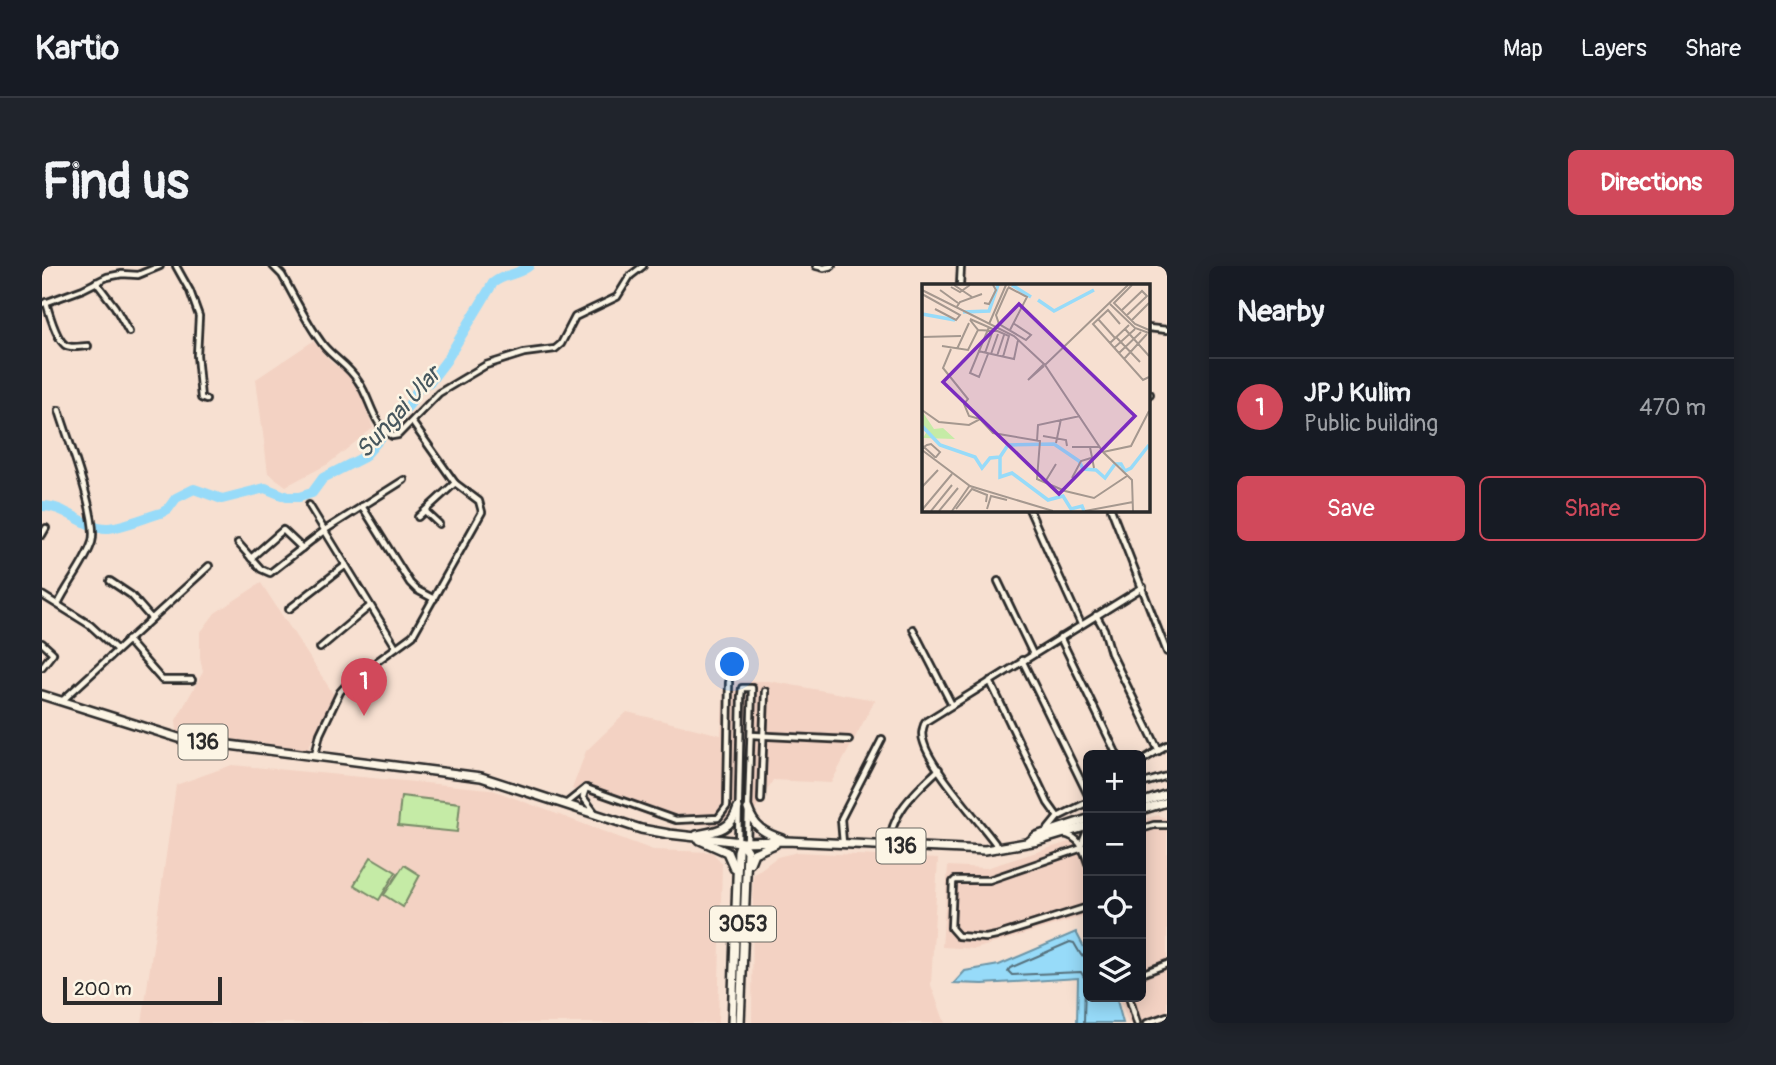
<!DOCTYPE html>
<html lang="en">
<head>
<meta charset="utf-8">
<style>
  :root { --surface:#171b24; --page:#20242c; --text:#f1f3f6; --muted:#9ea1a6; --line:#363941; --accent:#d1495b }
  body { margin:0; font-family:Pangolin,sans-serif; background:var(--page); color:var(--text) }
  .controls { position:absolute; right:21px; bottom:21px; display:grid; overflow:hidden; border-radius:10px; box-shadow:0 4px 18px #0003 }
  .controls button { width:63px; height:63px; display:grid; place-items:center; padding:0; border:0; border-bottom:2px solid var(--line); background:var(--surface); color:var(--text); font:35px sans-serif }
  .scale { position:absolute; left:21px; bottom:18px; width:159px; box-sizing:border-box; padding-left:7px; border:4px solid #2b2b2b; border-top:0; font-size:19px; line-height:24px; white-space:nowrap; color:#2b2b2b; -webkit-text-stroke:5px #fcf5e5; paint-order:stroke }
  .you { position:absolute; left:691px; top:399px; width:24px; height:24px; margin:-18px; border:5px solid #fff; border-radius:50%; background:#1a73e8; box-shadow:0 0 0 10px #1a73e833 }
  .badge { display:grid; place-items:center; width:46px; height:46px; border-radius:50%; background:var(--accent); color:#fff; font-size:23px; font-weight:700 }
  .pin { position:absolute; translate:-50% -58px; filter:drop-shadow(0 2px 4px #0008) }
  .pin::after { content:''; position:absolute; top:37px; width:24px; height:21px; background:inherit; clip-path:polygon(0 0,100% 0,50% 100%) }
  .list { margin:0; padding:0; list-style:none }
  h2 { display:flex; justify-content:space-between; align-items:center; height:91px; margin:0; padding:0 28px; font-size:30px }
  h2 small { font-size:23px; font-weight:400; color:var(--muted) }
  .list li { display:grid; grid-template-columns:46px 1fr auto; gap:21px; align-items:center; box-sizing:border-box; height:98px; padding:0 28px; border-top:2px solid var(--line) }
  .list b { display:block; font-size:26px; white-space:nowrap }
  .list p { margin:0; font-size:23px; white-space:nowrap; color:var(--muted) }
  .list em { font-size:23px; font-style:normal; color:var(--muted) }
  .actions { display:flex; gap:14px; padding:21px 28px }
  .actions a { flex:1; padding:16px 0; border:2px solid var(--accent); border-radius:10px; text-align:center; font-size:24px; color:var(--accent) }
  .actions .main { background:var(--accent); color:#fff }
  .icon { flex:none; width:38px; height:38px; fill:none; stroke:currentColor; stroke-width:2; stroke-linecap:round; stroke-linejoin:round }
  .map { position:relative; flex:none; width:1125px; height:757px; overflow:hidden; border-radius:10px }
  header { display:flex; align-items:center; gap:42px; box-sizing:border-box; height:98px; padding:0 35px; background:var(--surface); border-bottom:2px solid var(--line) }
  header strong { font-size:33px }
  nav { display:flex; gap:38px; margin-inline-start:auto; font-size:24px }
  .intro { display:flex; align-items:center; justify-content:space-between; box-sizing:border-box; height:168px; padding:0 42px }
  h1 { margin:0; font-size:49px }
  .button { padding:18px 32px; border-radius:10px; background:var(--accent); color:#fff; font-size:24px; font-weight:700 }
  main { display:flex; gap:42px; padding:0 42px }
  aside { flex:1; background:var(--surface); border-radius:10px; box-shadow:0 4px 18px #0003 }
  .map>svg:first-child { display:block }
  .built { fill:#f3d2c3 }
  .green { fill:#c5eba6; stroke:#788b68; stroke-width:2 }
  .water { fill:#97dbf9; stroke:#6c95a7; stroke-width:2 }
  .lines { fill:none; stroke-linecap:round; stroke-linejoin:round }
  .shore { stroke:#56717d; stroke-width:2 }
  .river { stroke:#97dbf9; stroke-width:10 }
  .minor-casing { stroke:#2b2b2b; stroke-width:10 }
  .primary-casing { stroke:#2b2b2b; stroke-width:12 }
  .minor { stroke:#fcf5e5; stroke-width:4.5 }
  .primary { stroke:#fcf5e5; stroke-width:7 }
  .labels { text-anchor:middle; stroke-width:5; stroke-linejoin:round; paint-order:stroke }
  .shield { fill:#fcf5e5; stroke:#6a6863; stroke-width:2 }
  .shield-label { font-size:21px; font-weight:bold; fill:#2b2b2b }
  .water-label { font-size:24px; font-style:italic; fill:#46575e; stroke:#fcf5e5 }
  .inset-river { fill:none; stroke:#97dbf9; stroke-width:3.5 }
  .inset-road { fill:none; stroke:#a5988f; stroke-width:2 }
  .view { fill:#7b2cbf; fill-opacity:0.15; stroke:#7b2cbf; stroke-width:3.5 }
  .inset-edge { fill:none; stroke:#2b2b2b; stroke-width:3.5 }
</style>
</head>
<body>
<header>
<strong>Kartio</strong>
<nav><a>Map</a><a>Layers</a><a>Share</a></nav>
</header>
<div class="intro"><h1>Find us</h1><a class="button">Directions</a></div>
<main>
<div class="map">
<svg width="1125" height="757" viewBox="0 0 1125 757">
  <rect width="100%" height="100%" fill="#f7e0d1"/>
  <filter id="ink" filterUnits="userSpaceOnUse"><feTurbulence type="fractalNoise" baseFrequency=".0143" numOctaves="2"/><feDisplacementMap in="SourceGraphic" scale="14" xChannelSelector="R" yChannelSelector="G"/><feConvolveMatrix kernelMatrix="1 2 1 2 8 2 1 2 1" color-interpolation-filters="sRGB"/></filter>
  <g filter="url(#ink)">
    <!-- built -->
    <g class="built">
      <polygon points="271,75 289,96 309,110 321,132 331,162 286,198 244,220 226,207 214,113"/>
      <polygon points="219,317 292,429 266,483 135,466 134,454 161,406 158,391 158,367 173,347"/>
      <polygon points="682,415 727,415 833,434 789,517 731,514 711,548 689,548 677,559 632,558 530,523 544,485 585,446 679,469"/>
      <polygon points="190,499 448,523 611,584 670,586 680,597 676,757 100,757 134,519"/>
      <polygon points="1116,549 1125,553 1125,757 1086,757 1078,731 1099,731 1099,554"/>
      <polygon points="1046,570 1046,649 933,683 900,681 906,600 944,602"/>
      <polygon points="756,586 896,593 889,719 903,757 710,757 711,609 735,591"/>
    </g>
    <!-- green -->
    <g class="green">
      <polygon points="359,530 418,537 415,566 356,560"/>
      <polygon points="329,591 354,606 337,634 312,619"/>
      <polygon points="362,599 378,609 361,641 342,629"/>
    </g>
    <!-- water -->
    <polygon class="water" points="1034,666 1046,689 1046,731 1074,731 1081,757 1035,757 1036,712 941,718 912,717 923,705 957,699"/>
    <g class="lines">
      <!-- shore -->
      <polyline class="shore" points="1042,757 1043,713 1039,706 970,709 966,705 968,702 1028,676 1032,677 1039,689 1046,691"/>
      <!-- river -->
      <path class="river" d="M0 240C23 239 41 262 64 262 79 262 104 251 119 247L126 243 134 232 152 223 180 233 223 222 245 231H257L270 227 281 212 322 191 367 139 378 119 388 116 404 95 451 17C463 7 475 10 487 0"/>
      <defs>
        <g id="minor">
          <polyline points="134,0 148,25 157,50 155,89 159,132 164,134"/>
          <path d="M231 0 240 9C253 32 265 58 282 80 293 93 307 100 316 115 329 133 330 158 350 170L356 169 397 127 444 99 482 87 513 83 519 78 533 51 575 31 588 10 601 0"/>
          <polyline points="774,0 782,2 790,0"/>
          <polyline points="54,16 73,41 87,66"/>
          <polyline points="918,19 919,0"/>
          <path d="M4 36C7 47 14 72 23 79 28 83 40 80 46 80"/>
          <polyline points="0,38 41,23 65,11 80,8 96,9 118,0"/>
          <polyline points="1106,62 1125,64"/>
          <polyline points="1106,129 1108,128"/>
          <polyline points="267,239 354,381"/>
          <polyline points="320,240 368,317 375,324 392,333"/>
          <polyline points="987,243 1039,358"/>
          <polyline points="1069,243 1125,386"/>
          <polyline points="383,245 397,258"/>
          <polyline points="376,251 413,217"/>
          <polyline points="0,269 4,262"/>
          <polyline points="196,277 219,303 228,307 283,264 362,214"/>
          <polyline points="209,292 241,264 260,282"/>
          <polyline points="68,315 89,329 109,352"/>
          <polyline points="956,315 991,388"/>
          <polyline points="0,329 48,359 74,383"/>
          <path d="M16 338C26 317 43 298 50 276 57 252 25 171 17 144"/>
          <polyline points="247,343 304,299"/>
          <polyline points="1054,349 1062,363 1069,387 1117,485"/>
          <polyline points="871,363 910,439"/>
          <polyline points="1018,371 1075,489"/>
          <polyline points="85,374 120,414 150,414"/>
          <polyline points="0,377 11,387 0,401"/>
          <polyline points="278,382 328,340"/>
          <polyline points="980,394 1046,529"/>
          <polyline points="948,415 1006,537 1016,551 1046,536"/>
          <polyline points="20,435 167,300"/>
          <polyline points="709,469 807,474"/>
          <polyline points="273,489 278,468 298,426 307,416 371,369 440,246 437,235 413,217 370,156"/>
          <polyline points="1099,495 1125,479"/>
          <polyline points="1099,518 1125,510"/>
          <polyline points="544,522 634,554 676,552 685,540 687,416"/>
          <polyline points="719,534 723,425"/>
          <polyline points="525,537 544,522 541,531 553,547"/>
          <polyline points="1099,563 1112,559 1125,559"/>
          <polyline points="1003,567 1016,551"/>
          <path d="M1022 568C1039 572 1041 583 1046 597"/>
          <polyline points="696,577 699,430 700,422 710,422 705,577"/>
          <polyline points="801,577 799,553 840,473"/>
          <polyline points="1040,577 1046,563"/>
          <path d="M848 579C848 546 875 525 897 503"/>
          <polyline points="1046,580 947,614 913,614 911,616 909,662 916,670 944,672 954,670 1046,641"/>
          <path d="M955 583 953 577C936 554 889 502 882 477 879 469 880 464 883 456L1101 321"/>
          <polyline points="1099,708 1125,698"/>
          <polyline points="1087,731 1095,757"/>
          <polyline points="1105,757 1125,750"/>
        </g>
        <g id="primary">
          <polyline points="0,429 140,473 439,511 599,563 627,568 699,576 744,575 943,584 996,575 1046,560"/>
          <polyline points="1099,537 1125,528"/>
          <path d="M706 543C712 561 722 567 740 573"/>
          <polyline points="1099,544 1125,536"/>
          <path d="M655 569C676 565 689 564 696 542"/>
          <polyline points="658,574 685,586 692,602"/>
          <polyline points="988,575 994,570 1046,553"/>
          <polyline points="708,597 712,587 733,578"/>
          <polyline points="690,757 696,585 699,576"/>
          <polyline points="698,757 705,585 699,576"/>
        </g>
      </defs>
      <!-- minor casing -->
      <use href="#minor" class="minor-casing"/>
      <!-- primary casing -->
      <use href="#primary" class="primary-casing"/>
      <!-- minor -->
      <use href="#minor" class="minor"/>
      <!-- primary -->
      <use href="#primary" class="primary"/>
    </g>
  </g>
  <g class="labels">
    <!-- shield labels -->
    <g class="shield">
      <rect x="136.5" y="458.5" width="49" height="35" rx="5"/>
      <rect x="834.5" y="562.5" width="49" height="35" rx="5"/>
      <rect x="668" y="640.5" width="66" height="35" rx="5"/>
    </g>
    <g class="shield-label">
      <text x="161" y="483">136</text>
      <text x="859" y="587">136</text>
      <text x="701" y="665">3053</text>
    </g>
    <!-- water labels -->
    <g class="water-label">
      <text transform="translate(356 146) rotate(-48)" y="8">Sungai Ular</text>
    </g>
  </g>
  <!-- overview -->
  <g transform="translate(880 18)">
    <rect width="228" height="228" fill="#f7e0d1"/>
    <path d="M0 127 12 145 21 144 33 155 1 154 5 147 0 145Z" fill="#c5eba6"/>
    <path class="inset-river" d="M90 1 109 13M116 16 132 27 172 6M41 28 67 27 76 1M0 30 33 36M0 142 18 161 53 173 60 184 68 174 78 173M78 173 86 161 132 160 157 177 161 185 174 186 183 194 193 180H199L203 187 209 184 227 161M78 173V193L90 189 126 216 141 212 149 225 160 222 162 227"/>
    <path class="inset-road" d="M32 1 50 13M210 1 192 19 213 40 227 46M29 3 38 8 48 1M86 3 105 13 88 46M86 4 74 31 77 40 104 56 109 51 91 39M0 6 92 52 123 81 181 168 210 196 211 227M18 6 36 19M0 10 38 31 34 36 13 25M62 19 67 20 74 6 71 1M188 20 213 44 227 49M34 24 38 18 60 10M199 27 220 7 225 12 204 32M48 35 87 52 81 73M176 35 193 54M209 37 227 19M67 40 84 1M198 40 186 26 171 40 221 96 227 93M203 45 227 72M55 46 76 47M0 53 39 52M194 53 218 78M188 59 207 41M20 62 46 66 56 46 48 36M192 64 213 45M29 65 21 84 46 115 42 120 47 132 58 135M35 65 47 39M56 67 92 75 96 56M63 69 70 49M197 69 219 48M66 70 57 93 48 89 67 43M69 70 76 50M75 72 82 51M202 75 225 50M122 80 106 96 122 82M123 81 206 1M0 126 17 138 47 141 58 135 71 149 118 157 115 195 143 207 172 214 205 192M121 152 144 156 145 162M115 157 116 141 158 132M134 159 139 135M0 162 2 163 13 173H14L18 168 9 160 5 161 2 163 0 166M150 163H177M168 163 172 184M0 166 48 202 131 227M181 168 209 162 227 127M150 194 159 177 169 174M123 198 134 180M0 203 16 186M34 225 50 205 65 211 64 218M65 225 69 212 85 216M0 226 30 190M9 227 30 201M17 227 36 204M30 227 48 201M163 227 211 218"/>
    <path class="view" d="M97 20 213 132 137 210 21 98Z"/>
    <rect width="228" height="228" class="inset-edge"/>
  </g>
</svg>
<div class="controls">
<button>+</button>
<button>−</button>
<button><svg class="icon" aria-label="locate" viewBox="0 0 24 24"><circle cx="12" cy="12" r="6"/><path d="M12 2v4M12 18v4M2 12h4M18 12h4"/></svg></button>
<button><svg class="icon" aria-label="layers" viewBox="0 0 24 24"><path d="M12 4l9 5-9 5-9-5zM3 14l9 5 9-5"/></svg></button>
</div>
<div class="scale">200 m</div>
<div class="you"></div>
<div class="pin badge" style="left:322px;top:450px">1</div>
</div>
<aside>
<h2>Nearby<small></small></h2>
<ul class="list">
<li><span class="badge">1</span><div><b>JPJ Kulim</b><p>Public building</p></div><em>470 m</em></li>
</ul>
<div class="actions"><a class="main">Save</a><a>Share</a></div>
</aside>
</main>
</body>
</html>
